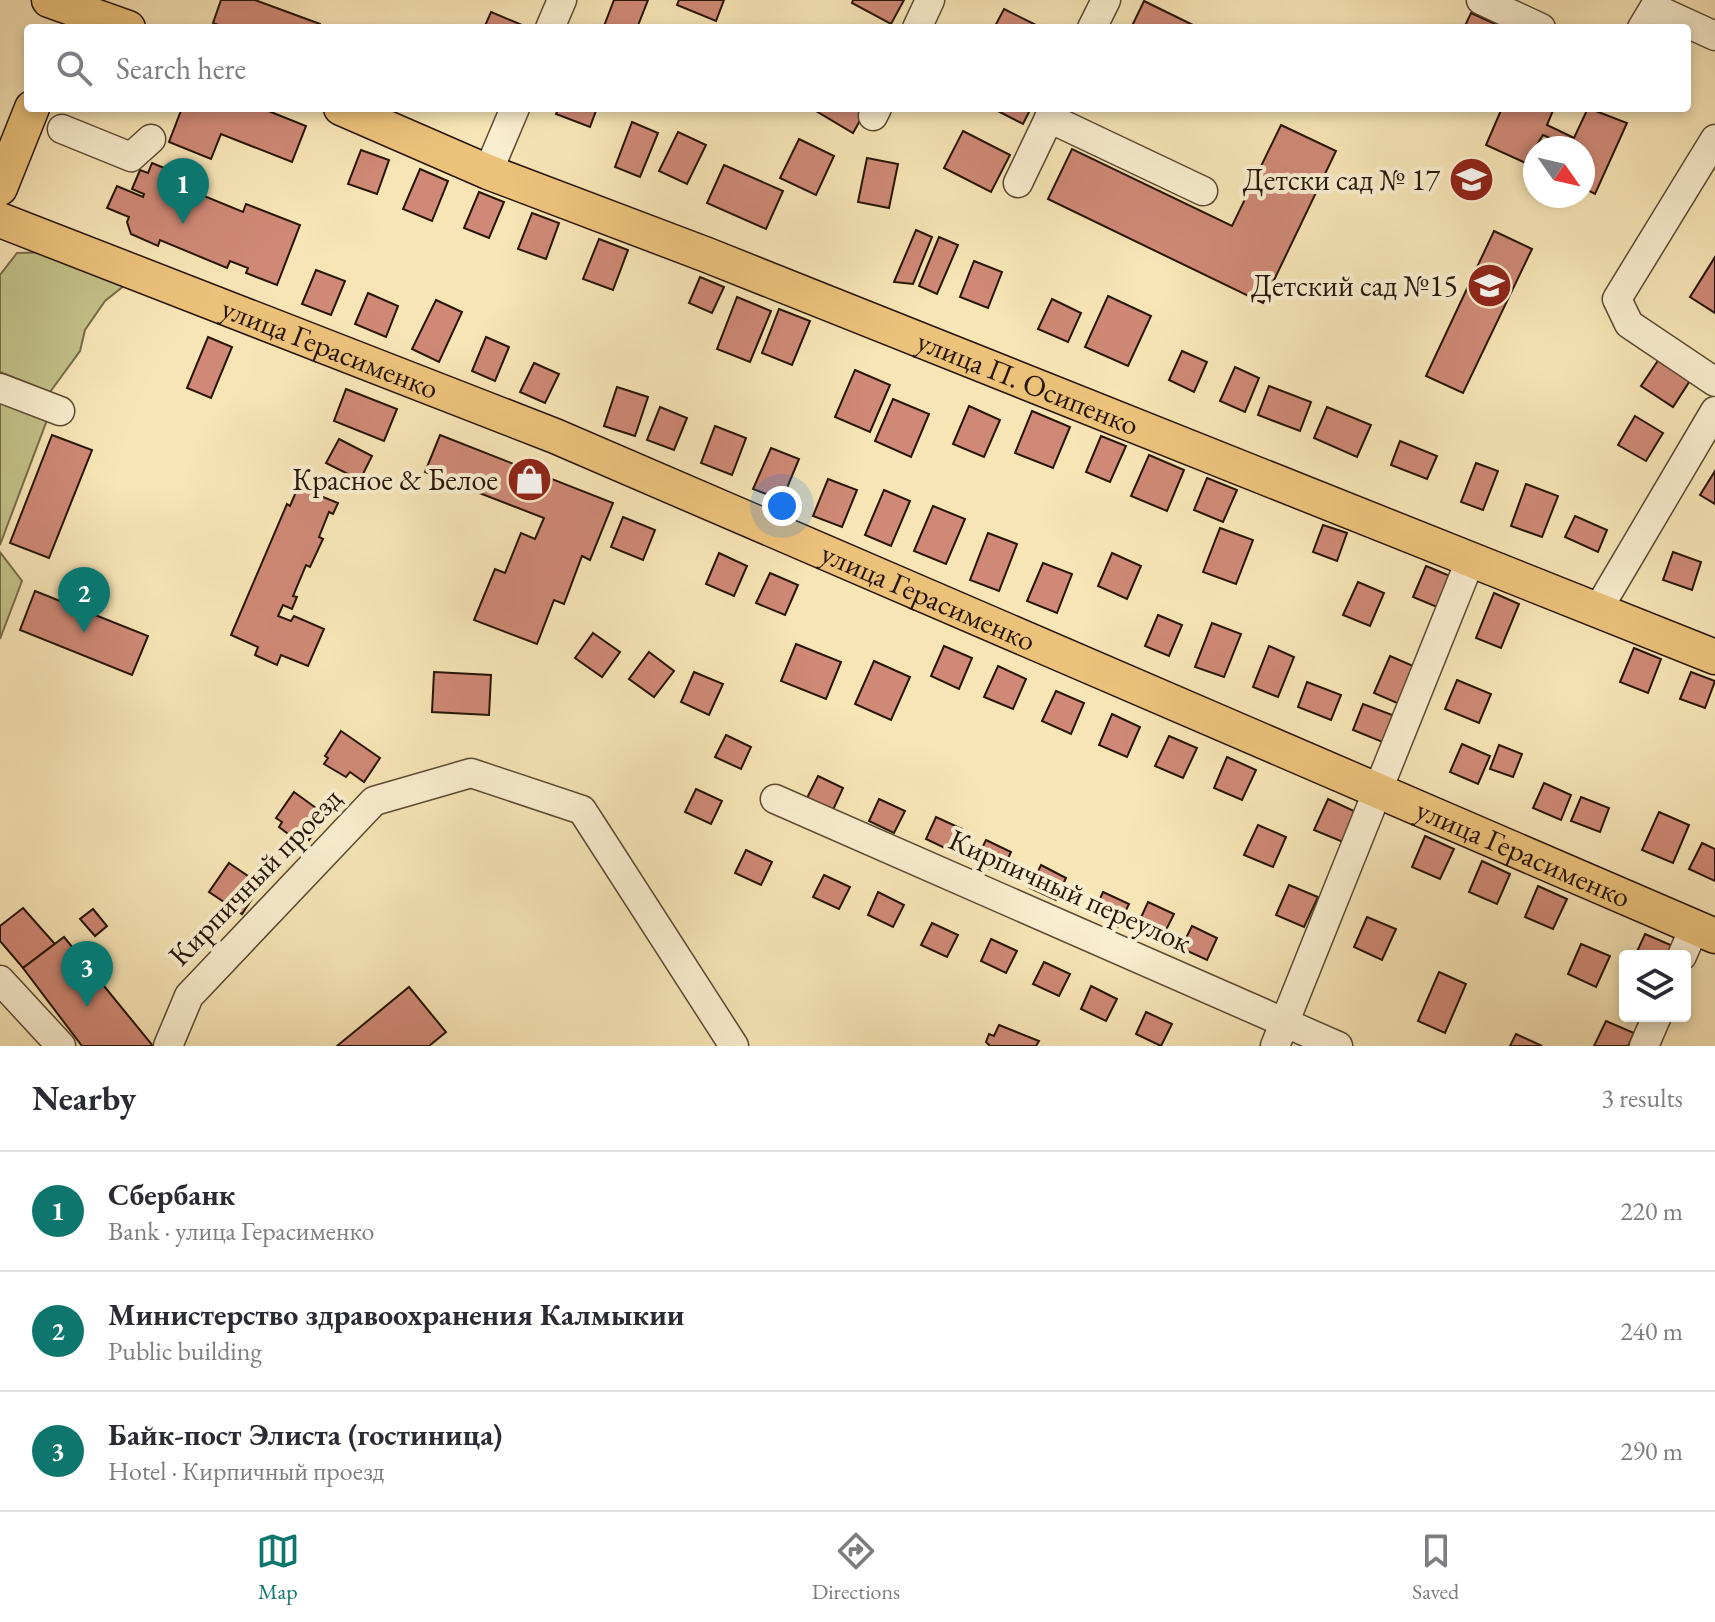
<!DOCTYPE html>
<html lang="en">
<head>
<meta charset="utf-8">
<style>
  :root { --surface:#fff; --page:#f7f7f7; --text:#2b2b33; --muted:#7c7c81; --line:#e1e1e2; --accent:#0f766e }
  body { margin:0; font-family:"EB Garamond",serif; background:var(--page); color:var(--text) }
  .controls { position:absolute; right:24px; bottom:24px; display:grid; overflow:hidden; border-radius:8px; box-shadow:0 4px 12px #0003 }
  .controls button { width:72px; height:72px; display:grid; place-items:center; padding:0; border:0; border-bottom:2px solid var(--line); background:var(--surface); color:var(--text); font:40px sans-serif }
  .compass { position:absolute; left:1523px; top:136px; width:72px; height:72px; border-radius:50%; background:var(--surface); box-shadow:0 4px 12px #0003; rotate:124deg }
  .you { position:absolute; left:782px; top:506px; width:28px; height:28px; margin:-20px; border:6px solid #fff; border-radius:50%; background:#1a73e8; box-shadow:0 0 0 12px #1a73e833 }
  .badge { display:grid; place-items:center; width:52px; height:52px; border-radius:50%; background:var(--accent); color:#fff; font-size:26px; font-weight:700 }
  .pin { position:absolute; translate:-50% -66px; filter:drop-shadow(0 2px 4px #0008) }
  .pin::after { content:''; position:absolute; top:42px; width:28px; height:24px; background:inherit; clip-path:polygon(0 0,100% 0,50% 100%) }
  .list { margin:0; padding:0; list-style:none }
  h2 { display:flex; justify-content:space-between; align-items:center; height:104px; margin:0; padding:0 32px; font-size:34px }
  h2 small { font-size:26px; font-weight:400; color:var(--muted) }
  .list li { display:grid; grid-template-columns:52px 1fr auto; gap:24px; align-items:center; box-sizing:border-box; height:120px; padding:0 32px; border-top:2px solid var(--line) }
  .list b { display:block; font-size:30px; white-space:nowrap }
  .list p { margin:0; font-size:26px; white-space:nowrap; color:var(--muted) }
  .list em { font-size:26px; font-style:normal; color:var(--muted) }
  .icon { flex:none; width:44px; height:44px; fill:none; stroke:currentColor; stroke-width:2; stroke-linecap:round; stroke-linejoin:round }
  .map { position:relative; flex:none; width:1715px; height:1046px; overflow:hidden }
  .search { position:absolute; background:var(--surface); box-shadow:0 4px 12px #0003; left:24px; right:24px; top:24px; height:88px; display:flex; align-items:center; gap:20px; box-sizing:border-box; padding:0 28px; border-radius:8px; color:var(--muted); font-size:30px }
  .sheet { height:464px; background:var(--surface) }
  nav { display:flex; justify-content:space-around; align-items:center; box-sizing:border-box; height:112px; border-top:2px solid var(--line); background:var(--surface); font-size:22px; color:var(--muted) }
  nav a { display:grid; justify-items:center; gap:4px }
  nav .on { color:var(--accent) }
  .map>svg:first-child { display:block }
  .green { fill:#c3c289; stroke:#756c48; stroke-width:2 }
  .building { fill:#cf8976; stroke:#271507; stroke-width:2 }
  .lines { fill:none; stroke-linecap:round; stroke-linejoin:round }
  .minor-casing { stroke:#5b4933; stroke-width:31 }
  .major-casing { stroke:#271507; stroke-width:37 }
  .minor { stroke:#faeed0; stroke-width:28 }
  .major { stroke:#ecc27b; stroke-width:34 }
  .labels { text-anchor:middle; stroke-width:8; stroke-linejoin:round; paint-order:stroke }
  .poi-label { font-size:30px; fill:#271507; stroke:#faeed0; text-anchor:end }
  .street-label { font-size:30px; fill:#271507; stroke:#faeed0 }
</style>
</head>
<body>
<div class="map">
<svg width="1715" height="1046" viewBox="0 0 1715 1046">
  <rect width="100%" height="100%" fill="#f7e5b6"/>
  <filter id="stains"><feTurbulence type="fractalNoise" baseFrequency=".0025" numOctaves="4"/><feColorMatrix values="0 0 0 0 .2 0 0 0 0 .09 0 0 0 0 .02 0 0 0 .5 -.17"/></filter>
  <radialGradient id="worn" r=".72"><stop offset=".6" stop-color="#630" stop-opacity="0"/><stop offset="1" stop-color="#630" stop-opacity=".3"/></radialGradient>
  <!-- green -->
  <g class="green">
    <polygon points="51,252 125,285 105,301 85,330 80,351 50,392 0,372 0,275 17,253"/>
    <polygon points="0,401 47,420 0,545"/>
    <polygon points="0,552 22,581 0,639"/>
  </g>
  <!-- building -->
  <g class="building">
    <polygon points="221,0 255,0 320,24 319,28 227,28 213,23"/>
    <polygon points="614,0 648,0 637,28 604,26"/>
    <polygon points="679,0 724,0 716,21 677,5"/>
    <polygon points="853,0 904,0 891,24 852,3"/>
    <polygon points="1144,1 1199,28 1131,28"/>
    <polygon points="1004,9 1042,28 994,28"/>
    <polygon points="491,12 522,25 520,28 484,28"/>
    <polygon points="1471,13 1504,28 1464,28"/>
    <polygon points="182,108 261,108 306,126 292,162 221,134 211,159 169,142"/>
    <polygon points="559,108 597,108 590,127 556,114"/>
    <polygon points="811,108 867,108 853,133"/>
    <polygon points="992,108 1031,108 1023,124"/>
    <polygon points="1502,108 1554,108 1547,125 1574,138 1588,108 1627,123 1595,194 1583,188 1583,148 1564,148 1566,145 1543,135 1535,148 1530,165 1486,145"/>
    <polygon points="632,122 658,133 640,177 615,167"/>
    <polygon points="1281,125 1336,151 1263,303 1048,199 1072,149 1232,226"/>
    <polygon points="963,131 1010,155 991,192 944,168"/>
    <polygon points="678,132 706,145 687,184 659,171"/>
    <polygon points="799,139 834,156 816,195 780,178"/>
    <polygon points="361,150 389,160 377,194 348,184"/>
    <polygon points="867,158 898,164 889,208 858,202"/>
    <polygon points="152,163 191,179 187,189 243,212 246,204 300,225 277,285 246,273 248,268 230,261 227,268 160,240 158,246 131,234 127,222 129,217 107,208 117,186 143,197 144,194 132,189 140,170 148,173"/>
    <polygon points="724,165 783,191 766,229 707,203"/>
    <polygon points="420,169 448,181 432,221 403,209"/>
    <polygon points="479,192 504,202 489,238 464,228"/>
    <polygon points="532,213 559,223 546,259 518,249"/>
    <polygon points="916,230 932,237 913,284 894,282"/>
    <polygon points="1494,231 1532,249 1463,393 1426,376"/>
    <polygon points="939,237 958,245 937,294 919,286"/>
    <polygon points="599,239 628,250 613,290 583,279"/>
    <polygon points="1715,257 1715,313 1690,297"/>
    <polygon points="974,261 1002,272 988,308 960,297"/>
    <polygon points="316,270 345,281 331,315 302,304"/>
    <polygon points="700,277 724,287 712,313 689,303"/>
    <polygon points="368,293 398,306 386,337 355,324"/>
    <polygon points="1108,296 1151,316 1128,366 1085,347"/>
    <polygon points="737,297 771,311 750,362 717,349"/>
    <polygon points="1052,299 1081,313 1068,342 1038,329"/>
    <polygon points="436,300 462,312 439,362 412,349"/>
    <polygon points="779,309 810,321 792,365 762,353"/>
    <polygon points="208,337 232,347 211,398 187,388"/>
    <polygon points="486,337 509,347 495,381 472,371"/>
    <polygon points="1182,351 1207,362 1194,392 1169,380"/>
    <polygon points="1661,356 1693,376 1673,407 1641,386"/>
    <polygon points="534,363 559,374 545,403 520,392"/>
    <polygon points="1235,367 1259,378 1245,412 1220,401"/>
    <polygon points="855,370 890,385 870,432 835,417"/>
    <polygon points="1269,386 1311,402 1300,431 1258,415"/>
    <polygon points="617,387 648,397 635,436 604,426"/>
    <polygon points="346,389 397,409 384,441 334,421"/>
    <polygon points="893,399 929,414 911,457 875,441"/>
    <polygon points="969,406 1000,420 984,457 953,444"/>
    <polygon points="660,407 687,418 674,450 647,440"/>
    <polygon points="1327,407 1371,425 1357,457 1314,438"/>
    <polygon points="1032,411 1070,427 1053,468 1015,453"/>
    <polygon points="1635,416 1663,433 1646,461 1618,445"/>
    <polygon points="715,426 746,438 732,475 701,463"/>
    <polygon points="52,435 92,450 49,558 10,543"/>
    <polygon points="440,435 613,503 590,560 582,556 564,604 554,600 537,644 474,620 495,569 505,573 521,533 535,539 544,518 425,472"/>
    <polygon points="1101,436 1126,446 1110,482 1086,472"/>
    <polygon points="339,439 372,456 360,480 326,463"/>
    <polygon points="1400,441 1437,456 1427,479 1391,465"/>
    <polygon points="771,448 799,459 782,500 753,489"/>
    <polygon points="1149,455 1184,470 1167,511 1131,496"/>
    <polygon points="1476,463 1498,471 1483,510 1461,502"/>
    <polygon points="1715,471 1715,504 1700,495"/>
    <polygon points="1207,478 1237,490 1223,522 1194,510"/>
    <polygon points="828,479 857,490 842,527 813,516"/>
    <polygon points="1526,484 1558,496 1542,537 1511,526"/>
    <polygon points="298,487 338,503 333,514 329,512 319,537 323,539 310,567 306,565 293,596 297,597 292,609 283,605 278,616 291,621 294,616 324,629 308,666 281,655 277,665 255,655 258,647 231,635 287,504 290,506"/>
    <polygon points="884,490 910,501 891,546 865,535"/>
    <polygon points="933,506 965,519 946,564 914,551"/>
    <polygon points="1575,516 1607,530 1598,552 1565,537"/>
    <polygon points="623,517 655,530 643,560 611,547"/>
    <polygon points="1323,525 1347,533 1337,561 1313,552"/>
    <polygon points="1220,528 1253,540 1236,584 1203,572"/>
    <polygon points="988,533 1017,544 999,591 970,580"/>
    <polygon points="1673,552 1701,562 1692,590 1663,580"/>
    <polygon points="719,553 747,566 734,596 706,584"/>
    <polygon points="1112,553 1141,566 1127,599 1098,586"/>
    <polygon points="1043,563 1072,574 1057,613 1027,601"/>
    <polygon points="1426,566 1450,576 1437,607 1413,597"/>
    <polygon points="770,573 798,585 785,615 756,603"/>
    <polygon points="1358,582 1384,593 1370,626 1343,615"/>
    <polygon points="35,591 148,636 132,675 20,630"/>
    <polygon points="1494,593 1519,604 1501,648 1476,638"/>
    <polygon points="1158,615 1182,625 1169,656 1145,646"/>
    <polygon points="1212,623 1241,634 1224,677 1195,667"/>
    <polygon points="593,633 620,652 602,677 575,658"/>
    <polygon points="796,644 841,662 826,699 781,681"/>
    <polygon points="944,646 972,658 959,689 931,676"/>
    <polygon points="1269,646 1294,657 1278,697 1253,687"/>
    <polygon points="1634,648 1661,659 1648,693 1620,682"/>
    <polygon points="649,652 674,671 654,697 629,679"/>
    <polygon points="1390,656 1420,669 1404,706 1374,693"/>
    <polygon points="874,661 910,677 891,720 855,704"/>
    <polygon points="998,666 1026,679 1013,709 984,697"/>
    <polygon points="434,672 491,675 489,715 432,712"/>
    <polygon points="694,672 723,684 709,715 681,702"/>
    <polygon points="1691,672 1715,681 1705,708 1680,699"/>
    <polygon points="1457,680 1491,694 1479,723 1445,709"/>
    <polygon points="1307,682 1341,695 1331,720 1298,707"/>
    <polygon points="1056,691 1084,703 1071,734 1042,721"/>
    <polygon points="1363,704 1395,716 1385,743 1353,730"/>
    <polygon points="1112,714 1140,727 1127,757 1099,745"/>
    <polygon points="341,731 380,758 364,782 350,772 346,777 324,764 328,758 325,756"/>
    <polygon points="726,735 751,747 741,769 715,757"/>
    <polygon points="1169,736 1197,748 1183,778 1155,766"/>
    <polygon points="1462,744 1490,756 1478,784 1450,772"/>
    <polygon points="1499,745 1522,754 1513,777 1490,769"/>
    <polygon points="1227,757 1256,770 1242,800 1214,788"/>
    <polygon points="818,776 843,788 833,810 807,798"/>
    <polygon points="1544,783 1571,795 1561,820 1533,808"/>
    <polygon points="696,789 722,801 711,824 685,812"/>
    <polygon points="294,792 327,816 309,840 295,830 291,836 279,827 282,822 276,818"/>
    <polygon points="1581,797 1609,808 1600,832 1571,821"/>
    <polygon points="879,799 905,811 894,833 869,821"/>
    <polygon points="1328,799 1356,812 1343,842 1314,830"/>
    <polygon points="1659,812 1689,825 1673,863 1642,850"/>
    <polygon points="936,817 962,829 951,851 926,839"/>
    <polygon points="1258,825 1286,837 1273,867 1244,855"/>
    <polygon points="1425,836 1454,849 1440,879 1412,867"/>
    <polygon points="986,840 1011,852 1001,874 975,862"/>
    <polygon points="1702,843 1715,849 1715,881 1689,869"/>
    <polygon points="746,850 772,862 761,885 735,873"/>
    <polygon points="1482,861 1510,874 1497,904 1469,892"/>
    <polygon points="229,863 261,885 242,914 209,892"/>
    <polygon points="1041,865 1066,878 1056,900 1030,888"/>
    <polygon points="824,875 850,887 839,909 813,897"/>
    <polygon points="1289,885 1318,897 1304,927 1276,915"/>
    <polygon points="1538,886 1567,899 1553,929 1525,917"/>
    <polygon points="878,892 904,905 893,927 868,915"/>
    <polygon points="1103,892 1129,904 1118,927 1093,914"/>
    <polygon points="1148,902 1174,914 1163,936 1138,924"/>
    <polygon points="23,908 55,944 23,968 0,941 0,926"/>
    <polygon points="93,909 107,926 95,936 80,919"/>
    <polygon points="1367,917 1396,929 1382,960 1354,947"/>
    <polygon points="932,923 958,935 947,957 921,945"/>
    <polygon points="1192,926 1217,938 1207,960 1181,948"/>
    <polygon points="1645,934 1673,946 1669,956 1635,956"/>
    <polygon points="64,937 153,1046 82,1046 23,968"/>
    <polygon points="991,939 1017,951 1006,973 981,961"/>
    <polygon points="1581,944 1610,956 1596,987 1568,974"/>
    <polygon points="1044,962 1070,974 1059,996 1033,984"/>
    <polygon points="1439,972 1466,984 1445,1033 1418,1021"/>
    <polygon points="1091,986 1117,999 1106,1021 1081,1009"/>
    <polygon points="409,987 446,1032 429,1046 337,1046"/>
    <polygon points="1146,1012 1172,1024 1161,1046 1136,1034"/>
    <polygon points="1606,1021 1634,1033 1628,1046 1594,1046"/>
    <polygon points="999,1025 1039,1041 1036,1046 990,1046 986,1042 989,1034 994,1036"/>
    <polygon points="1516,1034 1542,1046 1510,1046"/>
  </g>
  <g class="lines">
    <defs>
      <g id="minor">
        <polyline points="1481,0 1541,28"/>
        <polyline points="550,28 562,0"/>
        <polyline points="917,28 930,0"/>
        <polyline points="1092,28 1106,0"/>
        <polyline points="1642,28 1654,8 1715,36"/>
        <polyline points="873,116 877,108"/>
        <polyline points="1049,118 1203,191"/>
        <polyline points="62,129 131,157 151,139"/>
        <polyline points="1715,139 1617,299 1629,324 1715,382"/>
        <polyline points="488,172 515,108"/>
        <polyline points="1018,183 1054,108"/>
        <polyline points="0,388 60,411"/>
        <polyline points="1597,611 1715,411"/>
        <polyline points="775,799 1338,1046"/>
        <polyline points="1682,956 1694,928"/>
        <polyline points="0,980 61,1046"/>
        <polyline points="168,1046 189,996 374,801 471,773 582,810 734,1046"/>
        <polyline points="1275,1046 1470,561"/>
        <polyline points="1644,1046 1657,1016"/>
      </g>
      <g id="major">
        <polyline points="49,0 128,28"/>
        <path id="s1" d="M341 108 488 172 707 255 1715 657"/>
        <polyline points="0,188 32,108"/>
        <path id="s2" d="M0 220 555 436 1715 936"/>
      </g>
    </defs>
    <!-- minor casing -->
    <use href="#minor" class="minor-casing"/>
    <!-- major casing -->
    <use href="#major" class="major-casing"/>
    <!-- minor -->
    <use href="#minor" class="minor"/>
    <!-- major -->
    <use href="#major" class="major"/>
  </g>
  <!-- icons -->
  <defs>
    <symbol id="school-disc" viewBox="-11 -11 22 22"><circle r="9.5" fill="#8f2418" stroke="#faeed0"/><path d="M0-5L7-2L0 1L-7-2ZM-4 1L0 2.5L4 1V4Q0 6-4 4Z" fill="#fff"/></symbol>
    <symbol id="shop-disc" viewBox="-11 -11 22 22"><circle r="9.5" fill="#8f2418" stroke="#faeed0"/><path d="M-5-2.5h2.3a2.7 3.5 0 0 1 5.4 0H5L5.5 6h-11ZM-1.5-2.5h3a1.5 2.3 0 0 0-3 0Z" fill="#fff"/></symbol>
  </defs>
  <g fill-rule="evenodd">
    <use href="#school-disc" x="1446" y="154" width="51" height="51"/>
    <use href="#school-disc" x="1464" y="260" width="51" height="51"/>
    <use href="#shop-disc" x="504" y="454" width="51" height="51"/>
  </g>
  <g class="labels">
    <!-- poi labels -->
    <g class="poi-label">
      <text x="1440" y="190">Детски сад № 17</text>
      <text x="1458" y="296">Детский сад №15</text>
      <text x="498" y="490">Красное &amp; Белое</text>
    </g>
    <!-- street labels -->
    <g class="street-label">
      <text dy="10" stroke="none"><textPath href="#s2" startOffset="354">улица Герасименко</textPath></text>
      <text dy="10" stroke="none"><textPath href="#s1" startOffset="740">улица П. Осипенко</textPath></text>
      <text dy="10" stroke="none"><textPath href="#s2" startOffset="1002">улица Герасименко</textPath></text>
      <text dy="10" stroke="none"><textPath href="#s2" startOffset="1650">улица Герасименко</textPath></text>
      <text transform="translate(255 877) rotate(-46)" y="10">Кирпичный проезд</text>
      <text transform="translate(1070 891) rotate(24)" y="10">Кирпичный переулок</text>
    </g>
  </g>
  <rect width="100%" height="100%" filter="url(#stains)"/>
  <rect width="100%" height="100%" fill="url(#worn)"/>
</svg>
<div class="controls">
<button><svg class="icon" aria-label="layers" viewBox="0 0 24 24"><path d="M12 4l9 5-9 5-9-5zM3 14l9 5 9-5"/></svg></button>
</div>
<svg class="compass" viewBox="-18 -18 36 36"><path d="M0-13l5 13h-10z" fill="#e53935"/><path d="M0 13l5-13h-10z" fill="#7c7c81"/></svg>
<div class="you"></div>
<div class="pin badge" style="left:183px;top:224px">1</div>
<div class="pin badge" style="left:84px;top:633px">2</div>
<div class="pin badge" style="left:87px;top:1007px">3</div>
<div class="search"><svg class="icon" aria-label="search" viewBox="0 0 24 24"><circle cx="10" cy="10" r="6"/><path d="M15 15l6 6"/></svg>Search here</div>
</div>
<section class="sheet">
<h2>Nearby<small>3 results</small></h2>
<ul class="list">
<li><span class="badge">1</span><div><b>Сбербанк</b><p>Bank · улица Герасименко</p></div><em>220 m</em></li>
<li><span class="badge">2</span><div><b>Министерство здравоохранения Калмыкии</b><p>Public building</p></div><em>240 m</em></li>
<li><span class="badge">3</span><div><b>Байк-пост Элиста (гостиница)</b><p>Hotel · Кирпичный проезд</p></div><em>290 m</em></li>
</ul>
</section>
<nav>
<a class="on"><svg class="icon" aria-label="map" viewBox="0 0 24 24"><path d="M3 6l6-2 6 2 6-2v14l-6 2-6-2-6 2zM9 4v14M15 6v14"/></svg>Map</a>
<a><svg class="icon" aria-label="directions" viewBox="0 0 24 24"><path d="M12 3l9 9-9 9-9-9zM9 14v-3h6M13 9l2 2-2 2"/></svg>Directions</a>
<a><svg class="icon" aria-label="saved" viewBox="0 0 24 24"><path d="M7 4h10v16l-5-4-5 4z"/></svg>Saved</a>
</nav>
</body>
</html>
